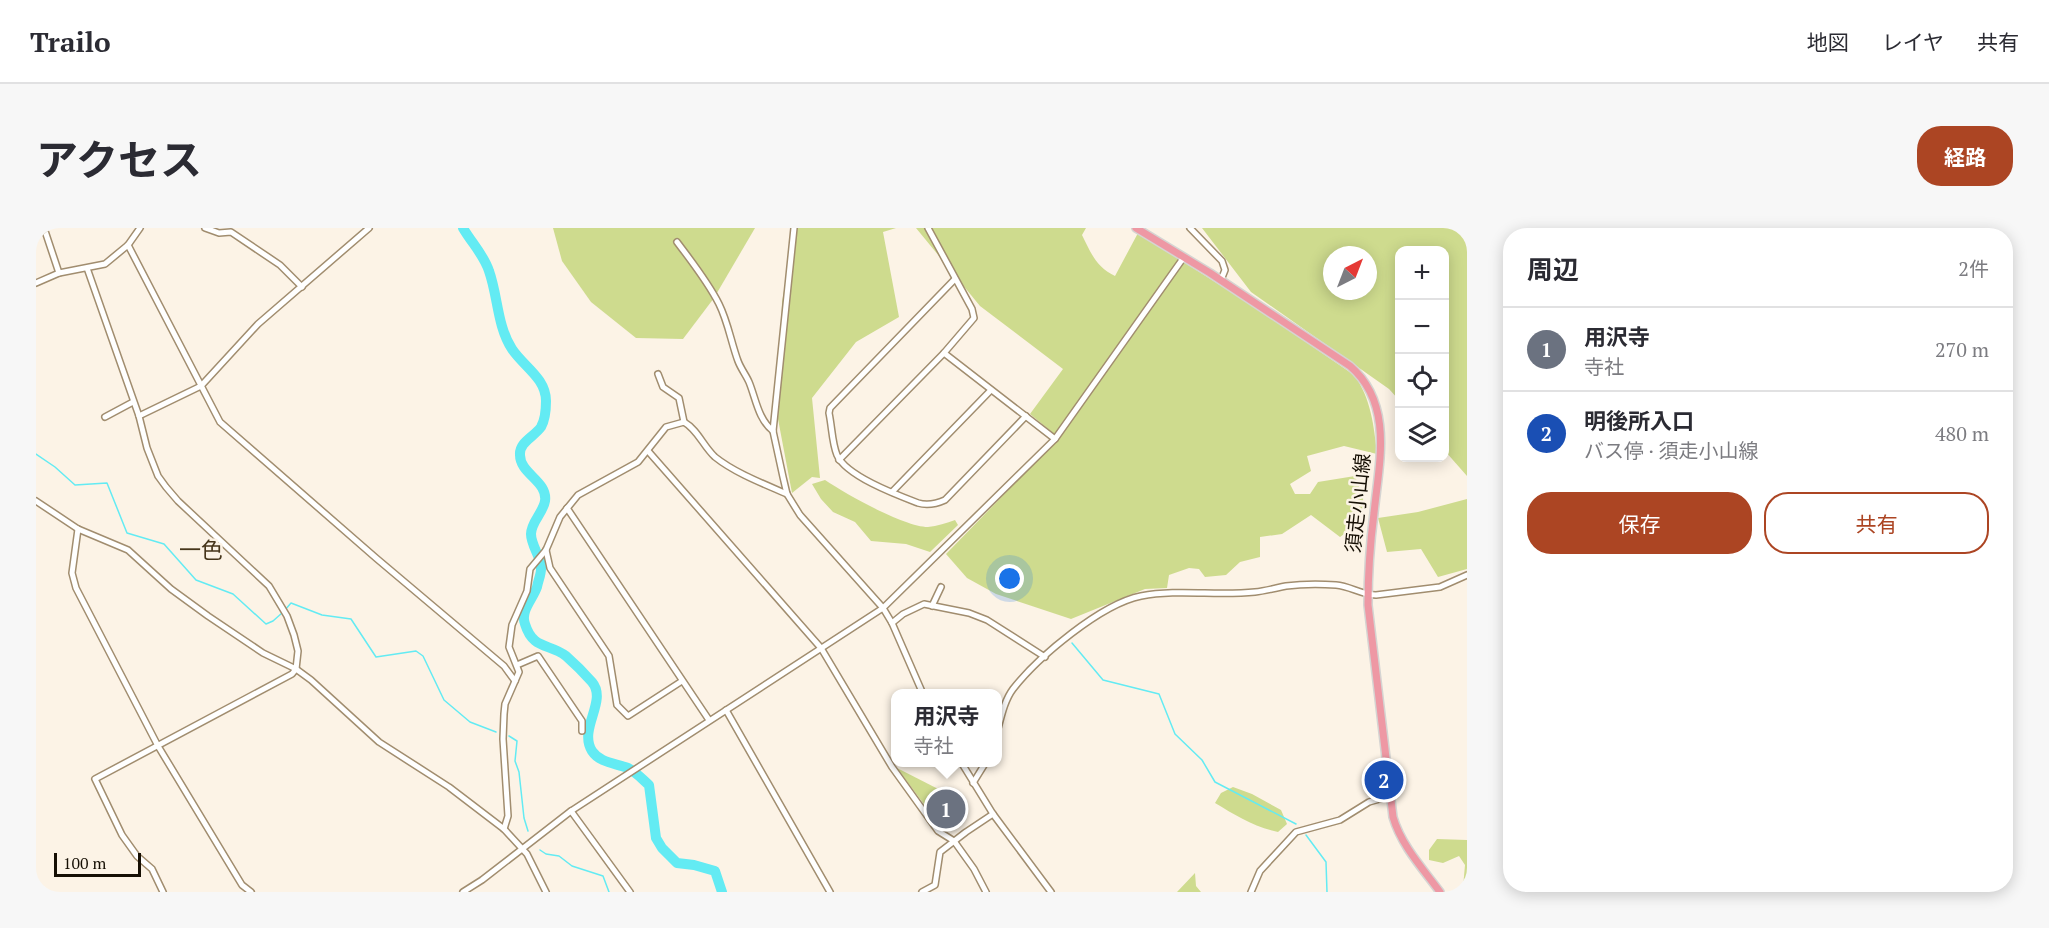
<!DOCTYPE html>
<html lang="ja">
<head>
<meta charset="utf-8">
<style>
  :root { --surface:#fff; --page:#f7f7f7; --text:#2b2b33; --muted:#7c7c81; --line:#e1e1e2; --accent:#ac4523 }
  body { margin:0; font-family:"PT Serif","Noto Sans JP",serif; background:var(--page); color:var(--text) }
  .controls { position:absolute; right:18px; top:18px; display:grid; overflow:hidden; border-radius:12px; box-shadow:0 3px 15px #0003 }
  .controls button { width:54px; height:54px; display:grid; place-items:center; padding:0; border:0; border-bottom:2px solid var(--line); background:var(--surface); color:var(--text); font:30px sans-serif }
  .compass { position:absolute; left:1287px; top:18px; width:54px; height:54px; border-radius:50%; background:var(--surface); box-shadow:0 3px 15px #0003; rotate:42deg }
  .scale { position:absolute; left:18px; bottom:15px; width:87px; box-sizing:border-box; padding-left:6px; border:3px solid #160f04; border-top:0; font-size:16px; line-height:21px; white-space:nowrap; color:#160f04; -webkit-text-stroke:4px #fcf3e6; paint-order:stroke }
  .you { position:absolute; left:974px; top:351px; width:21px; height:21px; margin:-15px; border:4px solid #fff; border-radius:50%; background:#1a73e8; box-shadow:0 0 0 9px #1a73e833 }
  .badge { display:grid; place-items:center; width:39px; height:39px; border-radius:50%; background:var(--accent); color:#fff; font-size:20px; font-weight:700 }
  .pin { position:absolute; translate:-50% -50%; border:3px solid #fff; box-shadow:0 2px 6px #0006 }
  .popup { position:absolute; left:855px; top:461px; width:111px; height:78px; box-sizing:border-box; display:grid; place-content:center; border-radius:12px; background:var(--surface); filter:drop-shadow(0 2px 4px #0005); font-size:20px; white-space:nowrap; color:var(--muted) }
  .popup b { font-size:22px; color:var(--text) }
  .popup::after { content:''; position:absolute; left:50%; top:100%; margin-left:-12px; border:12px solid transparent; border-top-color:var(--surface) }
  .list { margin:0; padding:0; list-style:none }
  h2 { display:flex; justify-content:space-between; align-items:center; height:78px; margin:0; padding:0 24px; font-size:26px }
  h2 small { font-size:20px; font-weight:400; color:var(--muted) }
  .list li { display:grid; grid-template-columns:39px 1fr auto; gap:18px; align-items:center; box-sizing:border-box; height:84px; padding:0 24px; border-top:2px solid var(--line) }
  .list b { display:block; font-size:22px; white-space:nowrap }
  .list p { margin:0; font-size:20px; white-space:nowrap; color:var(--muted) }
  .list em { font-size:20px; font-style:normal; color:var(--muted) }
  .actions { display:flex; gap:12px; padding:18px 24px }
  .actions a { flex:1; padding:14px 0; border:2px solid var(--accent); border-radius:24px; text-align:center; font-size:21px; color:var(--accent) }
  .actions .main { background:var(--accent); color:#fff }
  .icon { flex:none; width:33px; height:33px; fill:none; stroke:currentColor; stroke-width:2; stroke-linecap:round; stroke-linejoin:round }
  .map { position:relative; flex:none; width:1431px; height:664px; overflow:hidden; border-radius:24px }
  header { display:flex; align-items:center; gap:36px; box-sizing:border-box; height:84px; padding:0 30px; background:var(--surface); border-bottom:2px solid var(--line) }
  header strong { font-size:28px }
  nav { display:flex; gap:33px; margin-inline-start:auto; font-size:21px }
  .intro { display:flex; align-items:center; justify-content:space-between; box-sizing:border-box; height:144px; padding:0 36px }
  h1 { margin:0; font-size:42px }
  .button { padding:15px 27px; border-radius:24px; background:var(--accent); color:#fff; font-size:21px; font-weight:700 }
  main { display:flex; gap:36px; padding:0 36px }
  aside { flex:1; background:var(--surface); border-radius:24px; box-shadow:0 3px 15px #0003 }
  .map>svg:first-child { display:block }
  .green { fill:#cedb8e; fill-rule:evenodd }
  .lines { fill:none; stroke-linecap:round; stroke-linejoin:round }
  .stream { stroke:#63ebf3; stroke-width:1.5 }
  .river { stroke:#63ebf3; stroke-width:10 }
  .minor-casing { stroke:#a18d6f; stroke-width:8 }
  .major-casing { stroke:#d5d4d2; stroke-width:10 }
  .minor { stroke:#fff; stroke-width:5 }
  .major { stroke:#ee98a4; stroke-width:7 }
  .labels { text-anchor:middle; stroke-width:5; stroke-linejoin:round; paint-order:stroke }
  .street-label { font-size:20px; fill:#160f04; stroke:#fcf3e6 }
  .quarter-label { font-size:22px; fill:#46351a; stroke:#fcf3e6 }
</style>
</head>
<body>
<header>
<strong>Trailo</strong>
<nav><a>地図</a><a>レイヤ</a><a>共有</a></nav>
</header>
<div class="intro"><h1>アクセス</h1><a class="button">経路</a></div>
<main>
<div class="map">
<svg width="1431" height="664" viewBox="0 0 1431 664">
  <rect width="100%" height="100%" fill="#fcf3e6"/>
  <!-- green -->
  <g class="green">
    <polygon points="517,0 719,0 678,70 647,111 600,110 555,74 526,33"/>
    <polygon points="759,0 860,0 847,4 863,89 820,114 776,170 784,250 776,249 756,265 742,191 746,74"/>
    <path d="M880 0H1050L1046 7C1055 25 1060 39 1079 48L1102 5 1228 85 1318 147C1335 170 1338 198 1341 226L1308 218 1271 228 1275 243 1254 256 1259 266H1274L1282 254 1319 248 1327 269 1328 298 1316 300 1304 309 1275 287 1246 306 1224 309V329L1204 334 1190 347 1169 349 1163 341 1153 340 1133 347 1131 360 1109 361 1035 391 960 366 931 350 910 326 1023 210 994 186 1027 141 944 78Z"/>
    <path d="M1166 0H1431V248L1409 223 1408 22H1364L1363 172 1353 161 1215 64ZM1296 27H1332V63H1296Z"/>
    <path d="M789 252C810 266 868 299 892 299 901 298 911 295 919 292L922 297 894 324 870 316 835 313 819 294 797 284 785 271 776 256Z"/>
    <polygon points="1431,271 1431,341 1402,349 1385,321 1351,324 1342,290 1382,284"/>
    <polygon points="861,540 910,565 890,579"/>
    <path d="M1197 559 1216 566 1245 582 1251 596 1242 604C1218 599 1199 587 1179 575L1185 565Z"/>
    <polygon points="1401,611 1431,612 1431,663 1427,659 1429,637 1423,628 1407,635 1393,632 1393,622"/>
    <polygon points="1159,645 1160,658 1165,664 1141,664"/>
  </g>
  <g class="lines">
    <!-- stream -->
    <g class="stream">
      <polyline points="0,226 19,239 39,257 71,255 91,305 128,316 160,352 197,366 230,396 237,393 246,385"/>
      <polyline points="249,382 255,375 286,387 315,391 340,429 380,423 387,428 408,472 434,494 460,504"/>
      <polyline points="1036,415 1067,452 1123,466 1139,506 1166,532 1179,554 1260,596"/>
      <polyline points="473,508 481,513 479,533 483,544 488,590 492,603"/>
      <polyline points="1270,607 1290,634 1291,664"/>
      <polyline points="504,622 510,626 523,628 536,638 567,648 573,664"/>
    </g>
    <!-- river -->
    <path class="river" d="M427 0C435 14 448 27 453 43 462 68 461 98 476 121 487 138 510 150 510 173 510 181 509 192 505 199 498 209 483 214 484 227 484 246 512 253 509 273 507 285 495 294 495 306 495 318 506 330 505 341 505 347 502 353 501 359 497 371 484 383 489 396 497 422 513 415 530 428 538 435 548 445 556 454 572 473 542 501 556 523 564 535 579 535 592 540 600 544 606 551 613 557L620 610 626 620 641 635 658 637 679 643 686 664"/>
    <defs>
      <g id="minor">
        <polyline points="8,0 23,45"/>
        <polyline points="169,0 183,5 195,4 244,37 266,59"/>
        <polyline points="758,0 737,203 747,249 751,266 764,287 847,380 856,395 887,466"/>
        <polyline points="1154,0 1186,33 1189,42 1185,52"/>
        <path d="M641 14C656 34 672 54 683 76 692 94 695 114 702 133 705 141 710 147 713 154 720 171 722 191 737 203"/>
        <polyline points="92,17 184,194 340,330 468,438 479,453"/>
        <polyline points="51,40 103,188 111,220 122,248 130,259 142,273 233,358 251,388 258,407 262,423 260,441 256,446 59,551 86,607 101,628 116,641 127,664"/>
        <path d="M919 51 794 180 793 185C796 199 796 215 801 227 810 248 861 267 882 275 892 278 900 276 909 272L990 188"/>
        <polyline points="0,55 23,45 69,36 92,17 104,0"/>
        <polyline points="908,125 1019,211"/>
        <polyline points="622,146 627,159 643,170 648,194"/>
        <polyline points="103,188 165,158 222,96 333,0"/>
        <polyline points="69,189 97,174"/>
        <polyline points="612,223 785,420 856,539 902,603 918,613 938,641 950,664"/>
        <polyline points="803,232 908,125 938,90 936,81 892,0"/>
        <polyline points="856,264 955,162"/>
        <polyline points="0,273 42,301 92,322 135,361 172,388 227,425 260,441 275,452 343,514 413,559 468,601 491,626 510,664"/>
        <polyline points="531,280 673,492"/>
        <polyline points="42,301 36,345 40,360 122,518 206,657 215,664"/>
        <polyline points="510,322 514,340 573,428 581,477 592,488 646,453"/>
        <polyline points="896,378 905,359"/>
        <polyline points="856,395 867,386 888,376 933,385 951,392 1009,429"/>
        <polyline points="481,437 502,428 546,493 546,503"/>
        <polyline points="690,482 794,664"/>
        <path d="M961 504C965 490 968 473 977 461 1002 429 1065 376 1105 368 1142 361 1181 368 1219 364 1229 363 1240 360 1250 358 1266 356 1284 356 1300 357 1314 358 1326 367 1340 367L1404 359 1431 347"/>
        <polyline points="925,534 957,586 1015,664"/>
        <polyline points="937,555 950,534"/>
        <polyline points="535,583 594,664"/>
        <path d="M468 601 472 588 467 511 468 486 469 476 483 444 473 419 476 397 491 363 494 341 510 322 524 289 542 267 602 234 630 199 648 194C662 202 667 218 679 229 699 245 728 256 751 266"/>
        <polyline points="427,664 446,652 535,583 847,380 1019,211 1148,29"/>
        <polyline points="886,664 899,657 904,624 930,604 957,586"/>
        <polyline points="1215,664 1224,643 1260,604 1304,592 1333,574 1354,568"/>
      </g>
      <path id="major" d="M1100 0 1174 45 1314 138C1358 176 1343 235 1338 285 1334 316 1332 346 1332 377L1357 589C1365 617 1387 641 1404 664"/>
    </defs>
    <!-- minor casing -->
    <use href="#minor" class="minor-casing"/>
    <!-- major casing -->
    <use href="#major" class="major-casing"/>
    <!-- minor -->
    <use href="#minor" class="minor"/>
    <!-- major -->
    <use href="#major" class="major"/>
  </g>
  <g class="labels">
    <!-- street labels -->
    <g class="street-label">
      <text transform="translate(1322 275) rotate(-84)" y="7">須走小山線</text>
    </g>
    <!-- quarter labels -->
    <g class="quarter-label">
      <text x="165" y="330">一色</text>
    </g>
  </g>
</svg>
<div class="controls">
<button>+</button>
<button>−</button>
<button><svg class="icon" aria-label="locate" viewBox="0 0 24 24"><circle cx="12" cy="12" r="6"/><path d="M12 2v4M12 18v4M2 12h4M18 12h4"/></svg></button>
<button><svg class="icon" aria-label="layers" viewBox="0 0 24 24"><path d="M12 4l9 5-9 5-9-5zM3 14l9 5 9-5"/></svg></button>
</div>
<svg class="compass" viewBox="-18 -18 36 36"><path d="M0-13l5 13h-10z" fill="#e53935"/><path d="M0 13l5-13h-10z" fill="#7c7c81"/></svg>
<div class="scale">100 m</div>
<div class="you"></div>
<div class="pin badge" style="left:910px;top:581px;background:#6b7280">1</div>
<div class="popup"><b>用沢寺</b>寺社</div>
<div class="pin badge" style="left:1348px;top:552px;background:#1a4fb4">2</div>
</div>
<aside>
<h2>周辺<small>2件</small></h2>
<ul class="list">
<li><span class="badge" style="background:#6b7280">1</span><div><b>用沢寺</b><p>寺社</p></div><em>270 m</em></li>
<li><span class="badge" style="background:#1a4fb4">2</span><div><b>明後所入口</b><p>バス停 · 須走小山線</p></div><em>480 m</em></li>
</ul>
<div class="actions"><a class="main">保存</a><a>共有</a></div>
</aside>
</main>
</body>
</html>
